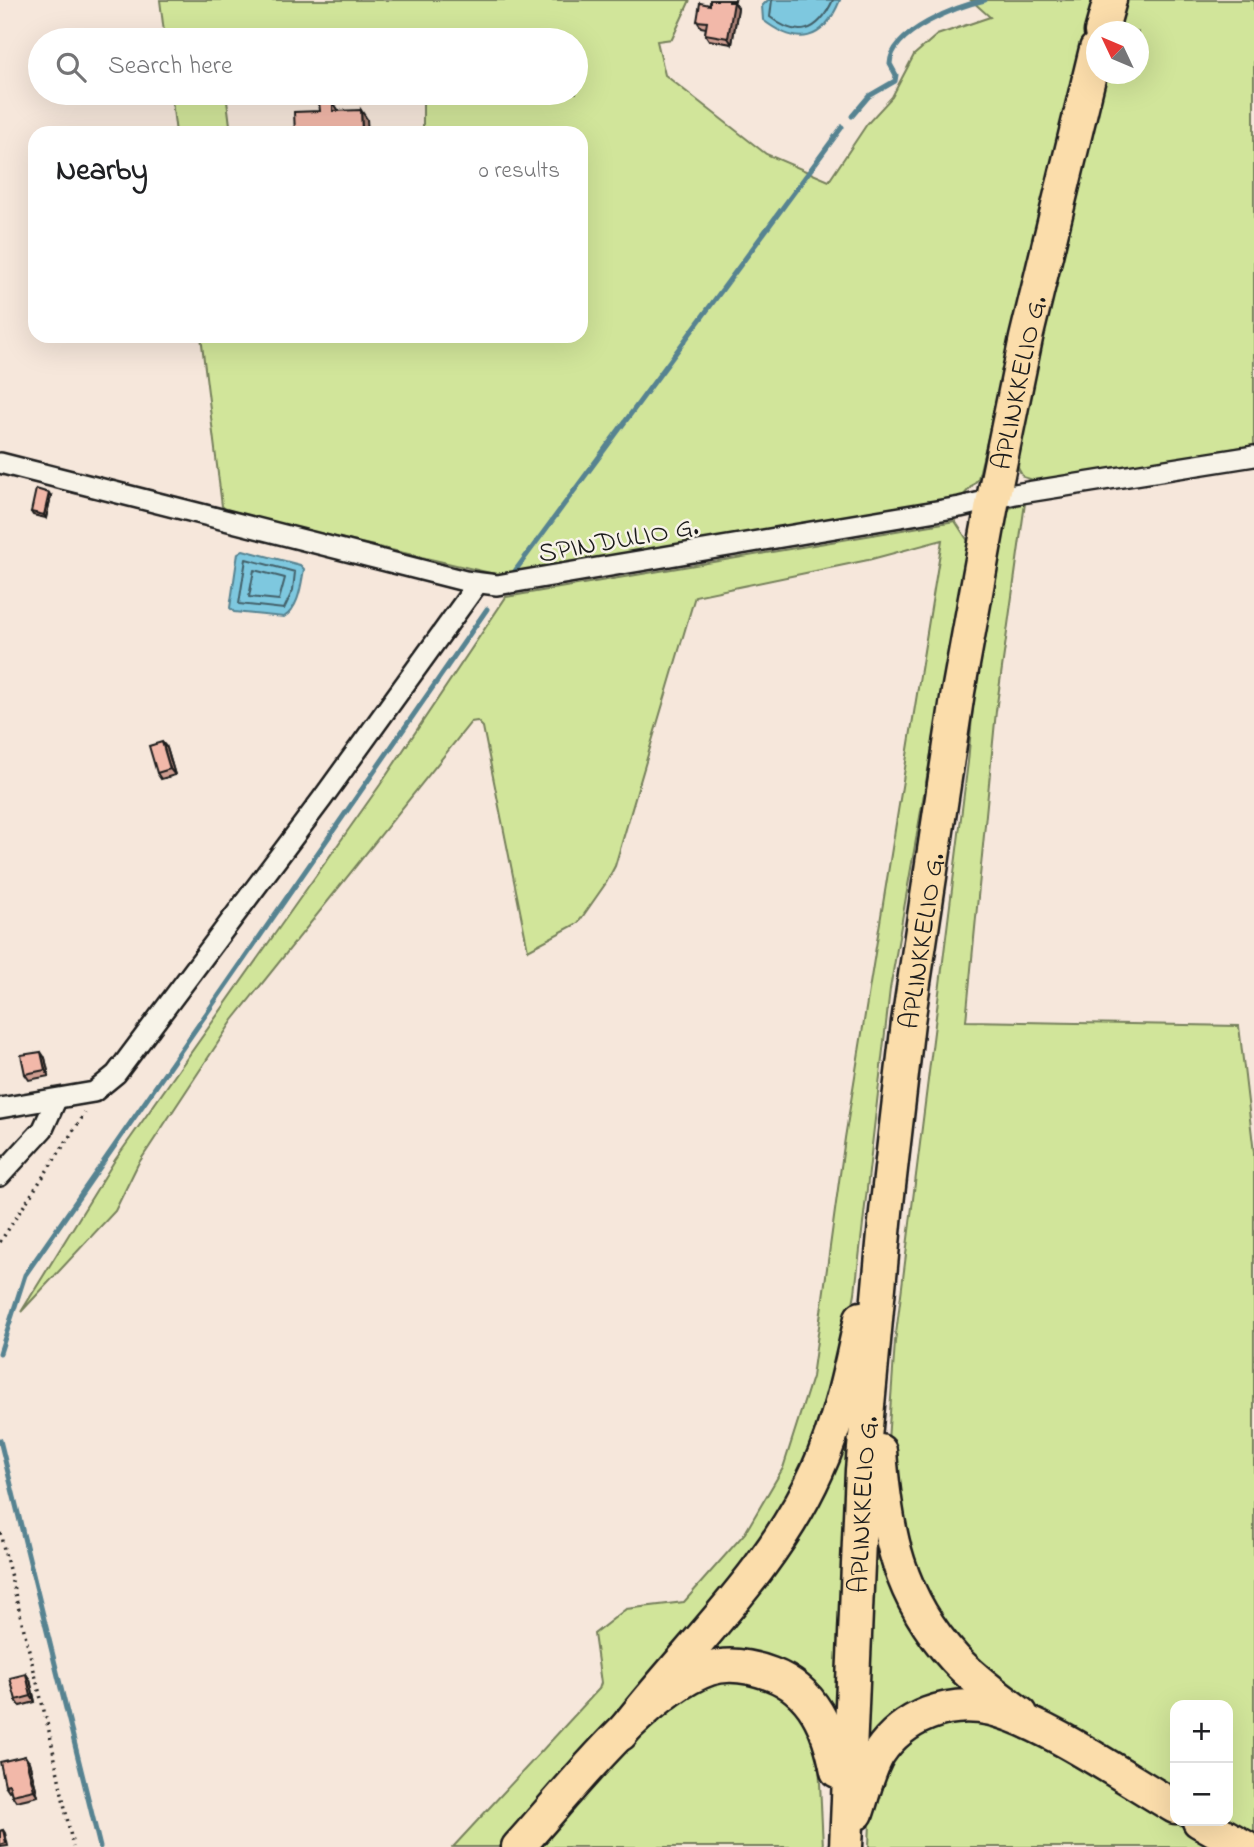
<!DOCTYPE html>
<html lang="en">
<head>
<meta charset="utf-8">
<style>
  :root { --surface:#fff; --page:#f2f2f2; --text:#202124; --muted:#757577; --line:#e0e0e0 }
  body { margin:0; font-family:"Indie Flower",sans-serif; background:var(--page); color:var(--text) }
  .controls { position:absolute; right:21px; bottom:21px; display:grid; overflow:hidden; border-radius:14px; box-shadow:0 7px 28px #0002 }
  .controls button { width:63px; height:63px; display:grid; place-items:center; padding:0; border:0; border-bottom:2px solid var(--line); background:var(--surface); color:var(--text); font:35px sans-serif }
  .compass { position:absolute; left:1086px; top:21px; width:63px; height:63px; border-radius:50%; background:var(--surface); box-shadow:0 7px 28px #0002; rotate:314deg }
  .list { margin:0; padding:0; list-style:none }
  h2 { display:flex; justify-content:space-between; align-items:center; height:91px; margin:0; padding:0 28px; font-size:30px }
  h2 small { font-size:23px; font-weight:400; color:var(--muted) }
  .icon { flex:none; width:38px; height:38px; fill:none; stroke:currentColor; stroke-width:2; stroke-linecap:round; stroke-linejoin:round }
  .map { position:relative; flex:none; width:1254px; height:1847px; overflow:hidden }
  .search { position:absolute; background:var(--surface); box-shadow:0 7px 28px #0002; left:28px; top:28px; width:560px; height:77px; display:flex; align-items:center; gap:18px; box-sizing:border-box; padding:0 24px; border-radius:38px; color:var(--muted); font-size:26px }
  .panel { position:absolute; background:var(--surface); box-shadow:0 7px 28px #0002; left:28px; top:126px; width:560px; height:217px; border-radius:21px }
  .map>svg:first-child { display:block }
  .green { fill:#d1e59a; stroke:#76805b; stroke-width:2 }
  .water { fill:#7ec8df; stroke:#578391; stroke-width:2 }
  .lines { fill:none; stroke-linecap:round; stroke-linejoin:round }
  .shore { stroke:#43616a; stroke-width:2 }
  .stream { stroke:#578391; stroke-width:5 }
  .minor-casing { stroke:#1c1c1c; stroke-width:24 }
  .trunk-casing { stroke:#1c1c1c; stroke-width:37 }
  .path { stroke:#1c1c1c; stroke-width:3.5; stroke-dasharray:2 5; stroke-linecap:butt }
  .minor { stroke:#f7f3e8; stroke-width:19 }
  .trunk { stroke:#fbddab; stroke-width:32 }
  .wall { fill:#d09e91; stroke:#1c1c1c; stroke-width:2 }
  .shaded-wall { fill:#a98176; stroke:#1c1c1c; stroke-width:2 }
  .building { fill:#f2b8a9; stroke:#1c1c1c; stroke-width:2 }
  .labels { text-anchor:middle; stroke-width:5; stroke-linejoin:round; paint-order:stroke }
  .street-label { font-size:28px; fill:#1c1c1c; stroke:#f7f3e8 }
</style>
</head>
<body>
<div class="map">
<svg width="1254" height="1847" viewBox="0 0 1254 1847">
  <rect width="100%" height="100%" fill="#f6e7db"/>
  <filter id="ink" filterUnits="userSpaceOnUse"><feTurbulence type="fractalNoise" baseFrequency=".0143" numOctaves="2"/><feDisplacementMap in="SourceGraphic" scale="14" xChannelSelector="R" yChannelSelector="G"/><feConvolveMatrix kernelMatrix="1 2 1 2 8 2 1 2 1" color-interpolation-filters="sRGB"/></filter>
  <g filter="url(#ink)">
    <!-- green -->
    <g class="green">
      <polygon points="160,0 690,0 672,39 657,41 665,75 766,154 829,181 867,124 892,97 914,55 937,35 990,17 971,0 1095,0 978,479 962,497 499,575 228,512 222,506 201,336 581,336 581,133 423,133 423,93 576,93 576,40 165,40"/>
      <polygon points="1123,0 1254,0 1254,445 1040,482 1023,477 1018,468 1022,427 1106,74 1138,74 1138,32 1116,31"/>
      <polygon points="171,93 226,93 231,133 176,133"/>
      <polygon points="1025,503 996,711 966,1021 1239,1026 1254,1153 1254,1839 1228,1821 1228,1705 1175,1705 1175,1794 1002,1691 918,1600 888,1441 895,1342 968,762 975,684 1004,518 1010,508"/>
      <polygon points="955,521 968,541 890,989 855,1293 837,1385 796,1496 616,1723 502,1847 453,1847 599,1689 601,1683 594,1634 626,1609 684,1602 745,1533 783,1468 812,1377 845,1138 942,540 868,560 695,596 615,866 606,883 578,923 528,950 483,727 477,721 471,722 233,1020 138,1164 115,1211 21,1312 115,1160 380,785 506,597"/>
      <polygon points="851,1412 835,1727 816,1694 693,1660"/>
      <polygon points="873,1522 988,1700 863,1752"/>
      <polygon points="743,1674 789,1693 818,1739 823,1847 534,1847 652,1717 681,1692"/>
      <polygon points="952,1717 1013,1726 1217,1847 869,1847 871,1798 889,1753"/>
    </g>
    <!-- water -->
    <g class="water">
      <path d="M768 0H840C823 42 798 47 763 20L762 6Z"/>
      <path d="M243 550 300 565 304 569C301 585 299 608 284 617L234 612 230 608 238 553Z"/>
    </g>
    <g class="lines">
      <!-- shore -->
      <g class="shore">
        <path d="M772 0 770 17C798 39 818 33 833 0"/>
        <polygon points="246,559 295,572 293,590 284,609 239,604"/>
        <polygon points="254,570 285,578 279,600 249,597"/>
      </g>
      <!-- stream -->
      <g class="stream">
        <path d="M852 116 869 96 895 81 896 75 890 64C891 31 958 6 985 0"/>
        <polyline points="515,571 842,127"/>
        <polyline points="0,1353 25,1275 487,609"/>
        <polyline points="0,1440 100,1847"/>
      </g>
      <defs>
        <g id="minor">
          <polyline points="0,463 465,581 497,585 960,507 1015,494 1254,456"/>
          <polyline points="0,1108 94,1092 116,1074 322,799 478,583"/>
          <polyline points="0,1176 43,1129 56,1100"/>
        </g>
        <g id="trunk">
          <polyline points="1101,32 1110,0"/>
          <path d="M880 1451C886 1532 898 1597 955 1659 974 1680 999 1697 1021 1714"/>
          <path d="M621 1734C687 1648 772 1572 817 1471 839 1423 850 1370 861 1318"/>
          <path d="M857 1813C864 1793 868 1771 879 1753 903 1717 948 1699 991 1709 1045 1722 1125 1778 1175 1807"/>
          <polyline points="1199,1821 1245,1847"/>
          <path d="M518 1847C565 1796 644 1691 709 1669 729 1662 752 1667 771 1674 814 1690 829 1729 837 1771"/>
          <path id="s1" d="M846 1847 862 1470 886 1212 908 1022 958 692 993 499 1026 338 1096 49"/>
        </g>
      </defs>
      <!-- minor casing -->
      <use href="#minor" class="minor-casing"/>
      <!-- trunk casing -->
      <use href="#trunk" class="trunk-casing"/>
      <!-- path -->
      <g class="path">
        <polyline points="0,1242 85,1113"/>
        <polyline points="0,1533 50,1735 73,1847"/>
      </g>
      <!-- minor -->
      <use href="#minor" class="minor"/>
      <!-- trunk -->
      <use href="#trunk" class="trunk"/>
    </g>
    <!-- wall -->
    <g class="wall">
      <polygon points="710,0 735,0 734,2 738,8 732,44 709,40 705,34 706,28 701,27 697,21 710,5"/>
      <polygon points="51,496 46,518 33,515 31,512"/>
      <polygon points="167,748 175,775 161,779 157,773"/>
      <polygon points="45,1058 49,1076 29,1080 25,1074"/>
      <polygon points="26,1674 30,1680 35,1702 20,1706 16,1700"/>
      <polygon points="29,1762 38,1796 16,1801 12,1795 11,1790 9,1791 5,1785"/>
      <polygon points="3,1830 5,1833 8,1846 0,1847 0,1831"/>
    </g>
    <!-- shaded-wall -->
    <g class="shaded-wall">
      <polygon points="729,0 735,0 734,2 738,8 732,44 728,38"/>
      <polygon points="333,102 339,111 333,111"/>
      <polygon points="361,110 367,119 368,133 362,133"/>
      <polygon points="49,493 51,496 46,518 44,515"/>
      <polygon points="162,742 167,748 175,775 170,769"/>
      <polygon points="41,1052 45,1058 49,1076 45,1070"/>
      <polygon points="26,1674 30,1680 35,1702 31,1696"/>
      <polygon points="25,1756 29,1762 38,1796 34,1790"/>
    </g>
    <!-- building -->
    <g class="building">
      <polygon points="710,0 729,0 729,2 734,2 728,38 705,34 707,22 697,21 700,3 710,5"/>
      <polygon points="319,102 333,102 333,111 361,110 362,133 295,133 294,112 320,111"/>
      <polygon points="36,489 49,493 44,515 31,512"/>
      <polygon points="162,742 170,769 157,773 149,746"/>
      <polygon points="41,1052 45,1070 25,1074 21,1055"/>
      <polygon points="26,1674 31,1696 16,1700 10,1678"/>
      <polygon points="25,1756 34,1790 12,1795 9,1784 5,1785 0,1762"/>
      <polygon points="3,1830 6,1843 0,1845 0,1831"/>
    </g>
  </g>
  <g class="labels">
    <!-- street labels -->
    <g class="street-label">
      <text dy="10" stroke="none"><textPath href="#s1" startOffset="1477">APLINKKELIO G.</textPath></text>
      <text transform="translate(618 538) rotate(-10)" y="10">SPINDULIO G.</text>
      <text dy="10" stroke="none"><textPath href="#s1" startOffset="910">APLINKKELIO G.</textPath></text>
      <text dy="10" stroke="none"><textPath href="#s1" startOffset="343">APLINKKELIO G.</textPath></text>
    </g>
  </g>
</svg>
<div class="controls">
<button>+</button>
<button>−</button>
</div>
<svg class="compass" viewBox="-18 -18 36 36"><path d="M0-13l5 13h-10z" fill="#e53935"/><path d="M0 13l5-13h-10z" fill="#757577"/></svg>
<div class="search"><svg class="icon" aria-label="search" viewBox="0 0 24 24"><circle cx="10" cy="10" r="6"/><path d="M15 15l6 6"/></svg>Search here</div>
<section class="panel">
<h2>Nearby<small>0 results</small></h2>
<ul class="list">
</ul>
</section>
</div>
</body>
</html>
